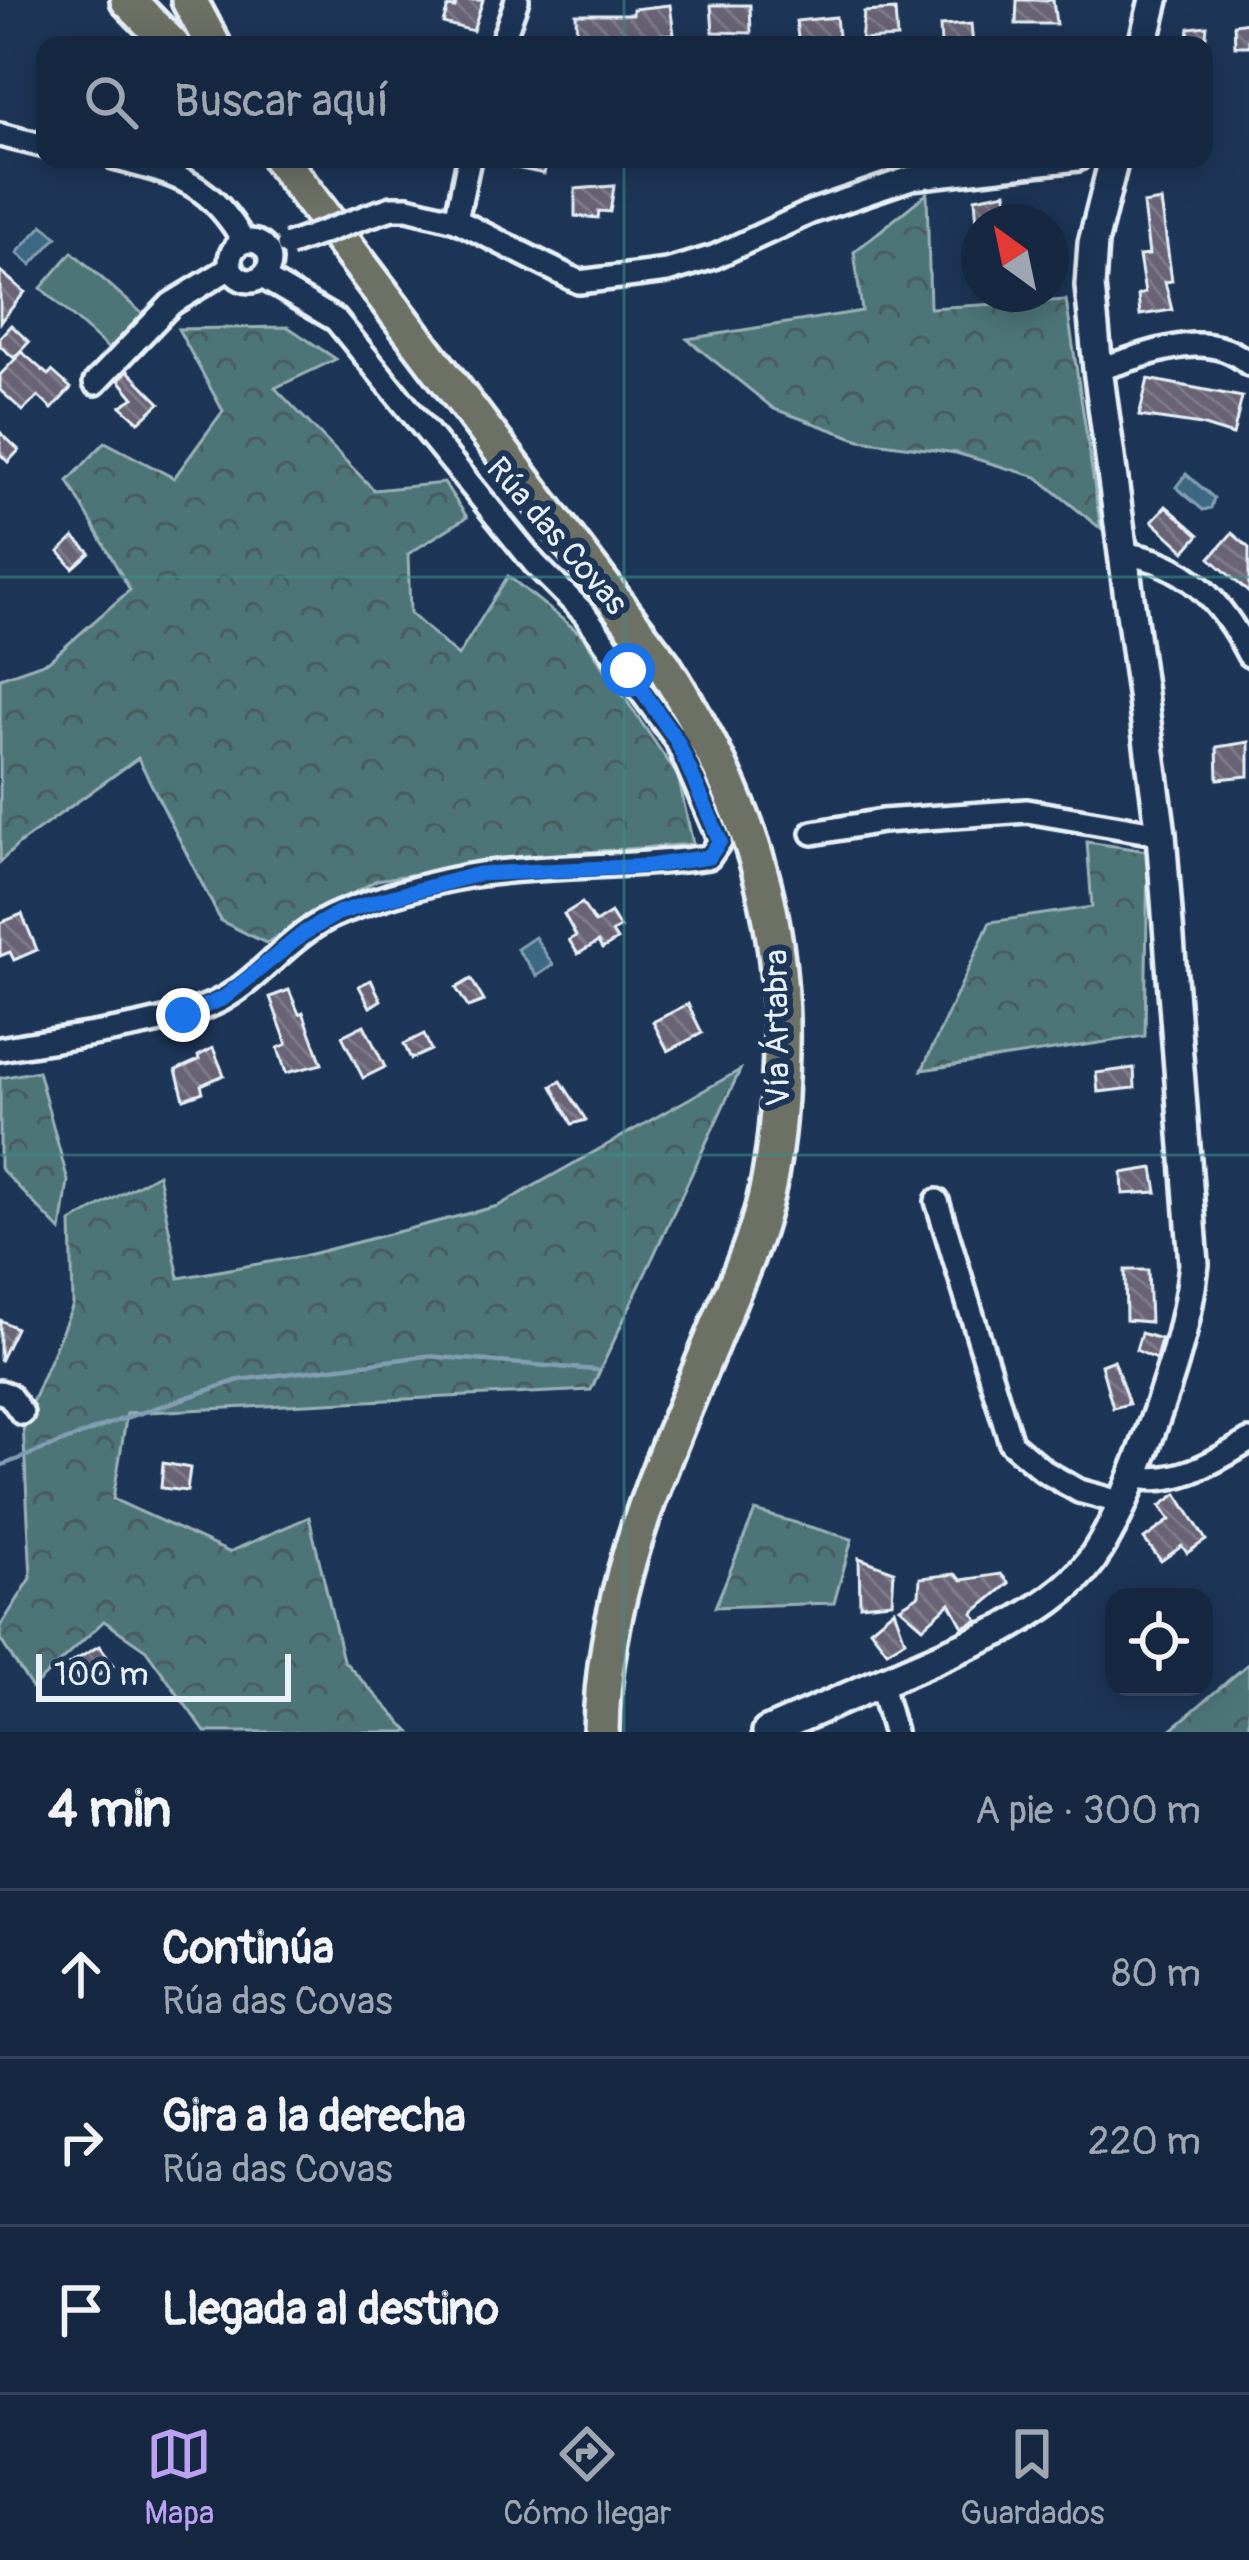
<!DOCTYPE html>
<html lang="es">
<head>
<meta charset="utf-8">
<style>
  :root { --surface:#162841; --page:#1f3048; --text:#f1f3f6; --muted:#9ea6b1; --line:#35445a; --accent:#bca0f2 }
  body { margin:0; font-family:Pangolin,sans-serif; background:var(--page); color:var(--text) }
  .controls { position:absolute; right:36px; bottom:36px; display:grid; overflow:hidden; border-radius:24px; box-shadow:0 6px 30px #0003 }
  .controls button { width:108px; height:108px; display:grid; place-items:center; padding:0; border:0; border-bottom:3px solid var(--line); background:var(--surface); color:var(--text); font:60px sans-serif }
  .compass { position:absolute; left:961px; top:204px; width:108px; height:108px; border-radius:50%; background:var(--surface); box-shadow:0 6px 30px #0003; rotate:327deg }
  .scale { position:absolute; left:36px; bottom:30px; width:255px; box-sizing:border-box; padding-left:12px; border:6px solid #e8f1f8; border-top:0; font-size:33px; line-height:42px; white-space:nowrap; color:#e8f1f8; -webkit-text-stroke:9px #1d3557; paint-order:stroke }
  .stop { position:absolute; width:36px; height:36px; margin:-27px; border:9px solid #1a73e8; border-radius:50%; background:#fff }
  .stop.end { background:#1a73e8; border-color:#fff; box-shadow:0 3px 12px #0008 }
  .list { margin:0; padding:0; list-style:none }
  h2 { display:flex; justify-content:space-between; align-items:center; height:156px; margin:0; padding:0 48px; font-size:51px }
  h2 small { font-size:39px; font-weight:400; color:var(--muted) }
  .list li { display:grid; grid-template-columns:78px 1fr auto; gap:36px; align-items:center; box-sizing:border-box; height:168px; padding:0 48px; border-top:3px solid var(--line) }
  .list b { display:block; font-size:45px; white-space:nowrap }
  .list p { margin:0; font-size:39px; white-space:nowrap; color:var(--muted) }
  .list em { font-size:39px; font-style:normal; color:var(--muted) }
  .icon { flex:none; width:66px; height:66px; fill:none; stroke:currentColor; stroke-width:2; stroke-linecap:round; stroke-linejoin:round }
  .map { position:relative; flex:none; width:1249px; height:1732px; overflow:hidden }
  .search { position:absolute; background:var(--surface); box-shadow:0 6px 30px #0003; left:36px; right:36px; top:36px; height:132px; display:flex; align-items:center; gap:30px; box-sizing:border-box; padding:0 42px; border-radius:24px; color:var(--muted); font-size:45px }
  .sheet { height:660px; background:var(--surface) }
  nav { display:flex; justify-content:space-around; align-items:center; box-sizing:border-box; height:168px; border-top:3px solid var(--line); background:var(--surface); font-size:33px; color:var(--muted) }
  nav a { display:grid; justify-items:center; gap:6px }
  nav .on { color:var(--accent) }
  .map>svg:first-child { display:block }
  .forest { fill:url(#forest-crowns); stroke:#9ab2b8; stroke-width:3 }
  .pitch { fill:#4d7478; stroke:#9ab2b8; stroke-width:3 }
  .water { fill:#3e6884; stroke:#829fb2; stroke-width:3 }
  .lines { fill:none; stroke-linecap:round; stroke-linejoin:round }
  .stream { stroke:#829fb2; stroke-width:4.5 }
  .building { fill:url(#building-back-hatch); stroke:#e8f1f8; stroke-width:3 }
  .minor-casing { stroke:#e8f1f8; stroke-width:30 }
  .tertiary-casing { stroke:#e8f1f8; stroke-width:36 }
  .trunk-casing { stroke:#e8f1f8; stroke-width:42 }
  .minor { stroke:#1d3557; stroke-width:21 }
  .tertiary { stroke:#1d3557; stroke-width:27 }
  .trunk { stroke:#6c7065; stroke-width:33 }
  .minor-bridge-casing { stroke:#e8f1f8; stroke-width:30; stroke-linecap:butt }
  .minor-bridge { stroke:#1d3557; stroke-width:21 }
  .route { stroke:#1a73e8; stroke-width:15 }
  .grid { fill:none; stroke:#3a8f8a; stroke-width:3; stroke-opacity:0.55 }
  .labels { text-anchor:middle; stroke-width:12; stroke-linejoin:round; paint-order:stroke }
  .street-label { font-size:33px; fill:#e8f1f8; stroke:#1d3557 }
</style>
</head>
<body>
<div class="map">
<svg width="1249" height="1732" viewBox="0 0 1249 1732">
  <defs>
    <pattern id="forest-crowns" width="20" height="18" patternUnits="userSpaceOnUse" patternTransform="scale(3)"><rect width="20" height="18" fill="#4d7478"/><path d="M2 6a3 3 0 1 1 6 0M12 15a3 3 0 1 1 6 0" fill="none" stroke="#495c5f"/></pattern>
    <pattern id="building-back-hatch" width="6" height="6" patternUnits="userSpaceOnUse" patternTransform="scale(3)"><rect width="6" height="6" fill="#696475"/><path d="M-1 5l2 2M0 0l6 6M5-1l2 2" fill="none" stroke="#7e7b89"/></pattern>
  </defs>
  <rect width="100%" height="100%" fill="#1d3557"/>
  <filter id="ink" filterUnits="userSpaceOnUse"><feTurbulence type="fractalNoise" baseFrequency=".00833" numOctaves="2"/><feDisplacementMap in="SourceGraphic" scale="24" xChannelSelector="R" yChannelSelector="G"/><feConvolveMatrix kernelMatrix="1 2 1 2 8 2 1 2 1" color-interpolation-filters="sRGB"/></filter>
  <g filter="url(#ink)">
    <!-- forest -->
    <g class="forest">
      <polygon points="927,193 930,308 1066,300 1101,529 1037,477 956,453 860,440 774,409 687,339 862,311 854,252"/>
      <polygon points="288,327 336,359 275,388 374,490 444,483 467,517 408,554 410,613 458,656 508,576 581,634 678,776 693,844 533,856 377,880 266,943 221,921 138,758 20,843 0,862 0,678 49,661 130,590 68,481 105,442 174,478 223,411 178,329"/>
      <polygon points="1087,842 1148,851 1145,1036 922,1070 990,922 1092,907"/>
      <polygon points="740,1070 591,1390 127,1413 113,1499 229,1552 309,1517 343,1660 410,1732 205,1732 146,1650 104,1621 32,1688 0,1639 0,1627 31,1578 23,1424 73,1305 71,1222 158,1174 179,1278 303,1256 498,1206"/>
      <polygon points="38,1071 68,1181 61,1231 0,1168 0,1078"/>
      <polygon points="755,1511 852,1539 834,1603 715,1607"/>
      <polygon points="1249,1663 1249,1732 1168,1732"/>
    </g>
    <!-- pitch -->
    <polygon class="pitch" points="72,252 144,315 111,351 41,288"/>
    <!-- water -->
    <g class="water">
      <polygon points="43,225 57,237 31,265 17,253"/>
      <polygon points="1186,474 1214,498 1211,508 1203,510 1176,487"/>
      <polygon points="535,937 553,965 537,976 517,949"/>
    </g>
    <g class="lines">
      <!-- stream -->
      <polyline class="stream" points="0,1466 117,1421 239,1380 426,1356 596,1370"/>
    </g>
    <!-- building -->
    <g class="building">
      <polygon points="457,0 483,0 473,31 443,23 448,7 455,8"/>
      <polygon points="1017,0 1053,0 1056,24 1016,24"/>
      <polygon points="670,5 674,34 609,38 609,45 577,45 576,14 633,14 633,9"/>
      <polygon points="711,5 750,5 751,33 713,32"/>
      <polygon points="895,10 897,38 861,40 864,12"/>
      <polygon points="836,17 839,45 799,45 796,21"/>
      <polygon points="1249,22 1249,46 1235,46 1234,24"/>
      <polygon points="971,24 973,45 941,45 940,26"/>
      <polygon points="1207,26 1205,45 1187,45 1189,28"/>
      <polygon points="504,159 547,159 544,174 503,165"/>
      <polygon points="614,186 610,212 599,211 598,218 575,216 575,189"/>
      <polygon points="1006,192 1009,217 977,224 975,198"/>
      <polygon points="1161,201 1172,281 1165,282 1172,310 1140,315 1138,295 1145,293 1139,256 1149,255 1143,204"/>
      <polygon points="0,271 25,292 0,322"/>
      <polygon points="11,325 29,342 14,358 0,346 0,337"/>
      <polygon points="22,352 48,375 52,371 71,388 52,409 38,396 23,411 0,390 0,375"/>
      <polygon points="128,371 160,403 139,422 121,406 134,398 119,380"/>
      <polygon points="1148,379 1242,397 1233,435 1201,425 1139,416"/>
      <polygon points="0,432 19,450 8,462 0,454"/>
      <polygon points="1166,506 1199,535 1185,551 1152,521"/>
      <polygon points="1232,533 1249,548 1249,593 1210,558"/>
      <polygon points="74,537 90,553 73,568 59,552"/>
      <polygon points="1249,742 1249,776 1218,779 1217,747"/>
      <polygon points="582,903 595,923 611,913 620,928 612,932 617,940 602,949 598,942 578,954 569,940 576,936 564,914"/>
      <polygon points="22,914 37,950 14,960 10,952 0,956 0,923"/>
      <polygon points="471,979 484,1001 468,1007 456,988"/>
      <polygon points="371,980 381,1000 370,1007 359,986"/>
      <polygon points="289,990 299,1014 303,1012 322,1064 286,1073 278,1048 287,1044 270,997"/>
      <polygon points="688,1004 702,1033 668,1051 653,1022"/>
      <polygon points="364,1025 385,1067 363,1078 342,1036"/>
      <polygon points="424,1034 431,1050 411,1059 404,1044"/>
      <polygon points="213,1048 224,1075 201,1085 203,1092 184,1099 176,1070 199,1060 198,1056"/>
      <polygon points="1134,1068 1135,1088 1098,1092 1096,1073"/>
      <polygon points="561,1081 586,1120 572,1124 552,1086"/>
      <polygon points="1153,1168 1157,1192 1123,1194 1122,1173"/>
      <polygon points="1125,1270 1148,1270 1150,1322 1126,1320"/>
      <polygon points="0,1320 16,1328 0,1361"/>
      <polygon points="1141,1333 1161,1339 1156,1359 1136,1350"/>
      <polygon points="1114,1360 1129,1404 1113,1408 1101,1365"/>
      <polygon points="163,1463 190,1468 187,1491 161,1488"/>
      <polygon points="1177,1494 1206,1540 1187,1553 1182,1546 1161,1561 1144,1539 1170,1520 1160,1506"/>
      <polygon points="859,1558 894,1571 892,1602 860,1605"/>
      <polygon points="955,1574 962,1580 1001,1574 1009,1583 973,1613 978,1620 963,1627 950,1603 923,1627 900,1607 919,1595 920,1578"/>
      <polygon points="894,1609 905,1640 887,1651 870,1629"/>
      <polygon points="99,1646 113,1665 82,1686 69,1664"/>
    </g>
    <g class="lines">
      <defs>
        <g id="minor">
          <polyline points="501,45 517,0"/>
          <polyline points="0,135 45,146"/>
          <path d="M117 159C178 175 211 183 244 242"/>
          <polyline points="368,216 392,208 408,208 456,220 579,282 667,271 714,257 811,212 911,178 1078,159"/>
          <polyline points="456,220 469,159"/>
          <circle cx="250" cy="261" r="20"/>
          <path d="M1098 369C1148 356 1205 325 1249 364"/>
          <polyline points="95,383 171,304 230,268"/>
          <path d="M1123 554C1185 560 1222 602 1249 655"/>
          <polyline points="813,833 882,821 1027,811 1161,834"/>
          <path d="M0 1049C60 1038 172 1027 223 999 264 976 292 932 340 913 380 897 439 880 481 874 557 864 634 868 709 857L720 841 677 741 584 613 535 564 336 320 262 277"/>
          <polyline points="937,1201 1011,1443 1044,1471 1079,1491 1123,1503"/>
          <polyline points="0,1392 9,1395 22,1413"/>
          <path d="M1133 1476C1175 1487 1214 1462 1249 1441"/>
          <polyline points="881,1685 894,1732"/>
        </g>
        <g id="tertiary">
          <polyline points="1143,45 1154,0"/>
          <path d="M767 1732 1004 1629C1035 1611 1070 1590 1091 1561 1115 1527 1128 1490 1143 1452 1166 1389 1187 1331 1194 1264L1161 834 1098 369 1090 286 1093 243 1114 159"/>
        </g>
        <g id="trunk">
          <polyline points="128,0 172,45"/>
          <polyline points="189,0 213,45"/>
          <path d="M280 159 664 666C749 803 789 915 780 1078 778 1125 773 1177 759 1222 751 1251 737 1279 726 1307 670 1446 603 1579 601 1732"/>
        </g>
      </defs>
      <!-- minor casing -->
      <use href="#minor" class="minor-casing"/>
      <!-- tertiary casing -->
      <use href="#tertiary" class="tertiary-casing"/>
      <!-- trunk casing -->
      <use href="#trunk" class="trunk-casing"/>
      <!-- minor -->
      <use href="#minor" class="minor"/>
      <!-- tertiary -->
      <use href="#tertiary" class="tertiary"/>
      <!-- trunk -->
      <use href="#trunk" class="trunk"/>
      <defs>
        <polyline id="minor-bridge" points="288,245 368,216"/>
      </defs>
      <!-- minor-bridge casing -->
      <use href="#minor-bridge" class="minor-bridge-casing"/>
      <!-- minor-bridge -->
      <use href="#minor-bridge" class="minor-bridge"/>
    </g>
  </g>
  <g class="lines" filter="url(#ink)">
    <!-- route -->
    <polyline class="route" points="183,1015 224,998 304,933 338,913 384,899 479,874 649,866 709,857 720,841 677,741 628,670"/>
  </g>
  <!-- grid -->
  <path class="grid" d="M624 0V45M624 159V1732M0 577H1249M0 1155H1249"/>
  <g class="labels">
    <!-- street labels -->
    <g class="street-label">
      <text transform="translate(558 535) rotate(49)" y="12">Rúa das Covas</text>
      <text transform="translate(776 1028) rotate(-91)" y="12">Vía Ártabra</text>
    </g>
  </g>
</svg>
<div class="controls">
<button><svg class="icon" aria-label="locate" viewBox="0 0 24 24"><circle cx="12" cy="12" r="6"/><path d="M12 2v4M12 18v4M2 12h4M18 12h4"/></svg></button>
</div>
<svg class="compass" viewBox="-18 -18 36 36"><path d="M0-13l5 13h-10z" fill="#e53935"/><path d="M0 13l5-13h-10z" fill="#9ea6b1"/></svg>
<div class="scale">100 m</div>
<div class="stop" style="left:628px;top:670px"></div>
<div class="stop end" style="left:183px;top:1015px"></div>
<div class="search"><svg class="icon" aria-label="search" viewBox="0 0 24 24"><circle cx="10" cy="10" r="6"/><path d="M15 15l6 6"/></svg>Buscar aquí</div>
</div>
<section class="sheet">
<h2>4 min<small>A pie · 300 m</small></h2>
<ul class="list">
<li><svg class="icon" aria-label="ahead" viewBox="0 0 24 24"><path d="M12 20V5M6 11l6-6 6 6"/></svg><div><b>Continúa</b><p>Rúa das Covas</p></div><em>80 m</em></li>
<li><svg class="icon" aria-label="right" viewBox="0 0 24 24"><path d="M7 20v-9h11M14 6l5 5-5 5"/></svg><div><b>Gira a la derecha</b><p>Rúa das Covas</p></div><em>220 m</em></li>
<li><svg class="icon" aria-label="arrive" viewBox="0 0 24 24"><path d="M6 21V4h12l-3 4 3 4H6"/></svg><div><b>Llegada al destino</b></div></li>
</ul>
</section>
<nav>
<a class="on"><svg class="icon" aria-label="map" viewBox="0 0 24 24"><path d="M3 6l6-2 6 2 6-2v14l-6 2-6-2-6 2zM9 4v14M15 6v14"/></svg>Mapa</a>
<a><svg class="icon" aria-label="directions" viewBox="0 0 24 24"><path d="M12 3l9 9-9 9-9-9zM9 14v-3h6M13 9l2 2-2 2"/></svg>Cómo llegar</a>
<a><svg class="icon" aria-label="saved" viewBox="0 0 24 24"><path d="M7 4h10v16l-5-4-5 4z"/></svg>Guardados</a>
</nav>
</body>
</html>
